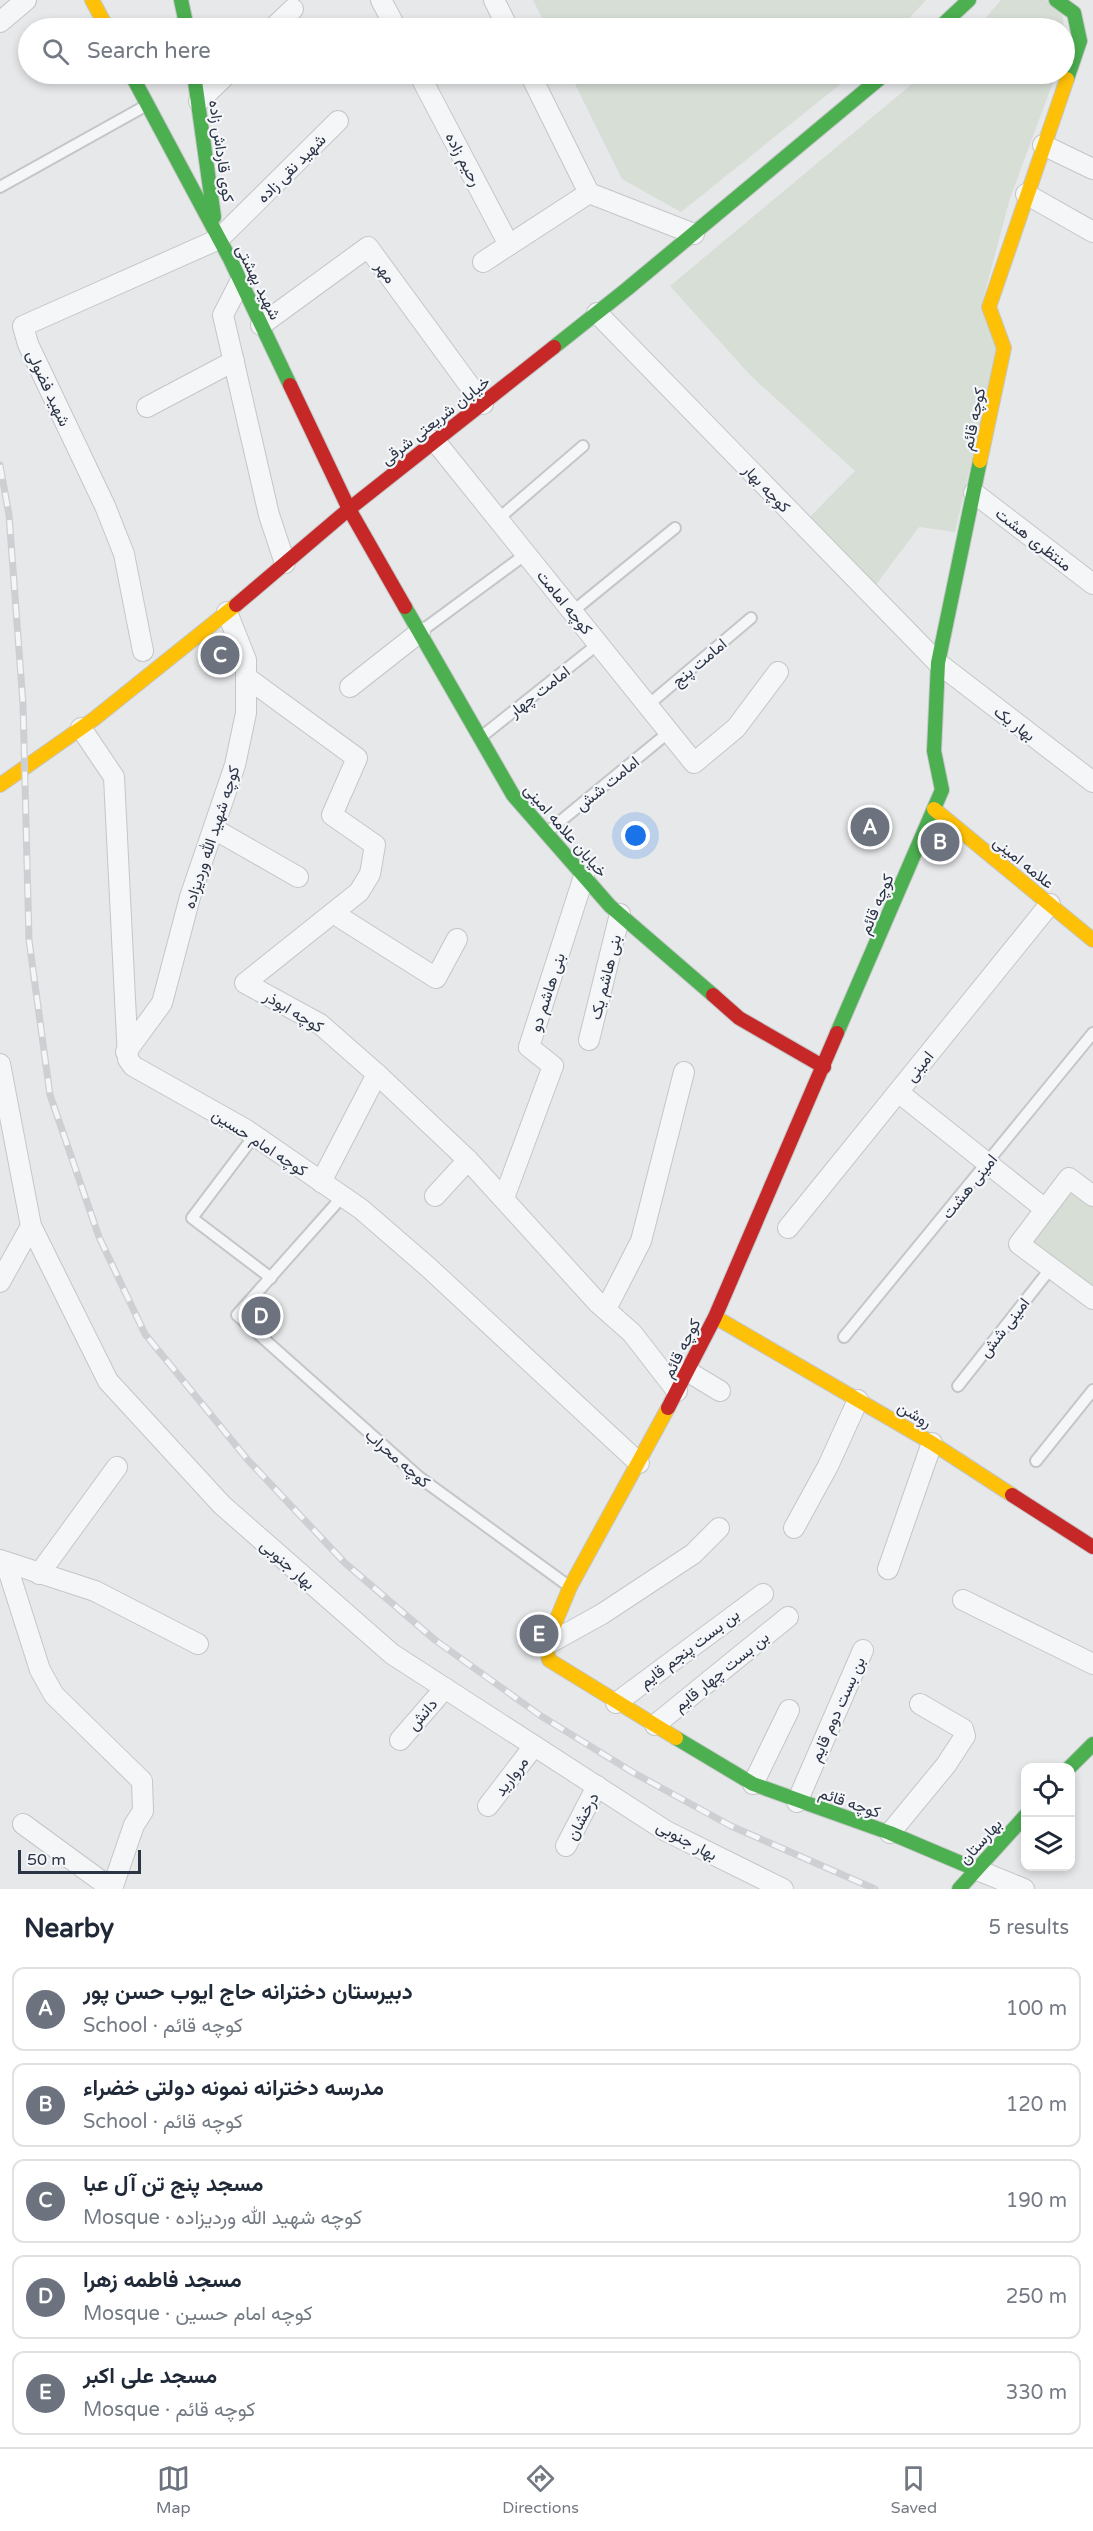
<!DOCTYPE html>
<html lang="en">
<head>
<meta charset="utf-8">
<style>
  :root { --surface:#fff; --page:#f2f2f3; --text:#1f2937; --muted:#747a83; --line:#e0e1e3; --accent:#6c737f }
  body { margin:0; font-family:"Varela Round",Vazirmatn,sans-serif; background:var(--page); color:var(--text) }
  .controls { position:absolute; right:18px; bottom:18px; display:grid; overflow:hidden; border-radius:12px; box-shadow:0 3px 9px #0003 }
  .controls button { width:54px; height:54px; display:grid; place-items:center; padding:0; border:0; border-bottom:2px solid var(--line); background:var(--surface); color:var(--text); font:30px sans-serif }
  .scale { position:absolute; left:18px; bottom:15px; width:123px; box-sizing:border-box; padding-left:6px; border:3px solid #2b3445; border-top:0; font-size:16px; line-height:21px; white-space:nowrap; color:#2b3445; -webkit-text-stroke:4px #f4f6f9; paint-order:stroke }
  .you { position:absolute; left:636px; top:836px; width:21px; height:21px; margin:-15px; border:4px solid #fff; border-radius:50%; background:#1a73e8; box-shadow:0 0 0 9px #1a73e833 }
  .badge { display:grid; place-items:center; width:39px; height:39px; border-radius:50%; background:var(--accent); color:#fff; font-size:20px; font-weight:700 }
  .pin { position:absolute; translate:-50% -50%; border:3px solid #fff; box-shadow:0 2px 6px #0006 }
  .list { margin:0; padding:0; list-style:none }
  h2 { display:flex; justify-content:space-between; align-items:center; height:78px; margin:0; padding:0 24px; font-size:26px }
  h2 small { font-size:20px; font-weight:400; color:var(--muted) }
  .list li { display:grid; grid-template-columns:39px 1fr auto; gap:18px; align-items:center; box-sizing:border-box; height:84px; margin:0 12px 12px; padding:0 12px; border:2px solid var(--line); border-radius:12px }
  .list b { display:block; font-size:22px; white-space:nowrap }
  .list p { margin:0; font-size:20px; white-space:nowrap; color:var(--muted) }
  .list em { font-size:20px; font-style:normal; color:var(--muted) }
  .icon { flex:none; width:33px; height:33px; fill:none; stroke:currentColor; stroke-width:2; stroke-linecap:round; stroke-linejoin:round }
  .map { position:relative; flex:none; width:1093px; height:1889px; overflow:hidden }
  .search { position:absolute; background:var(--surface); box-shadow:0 3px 9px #0003; left:18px; right:18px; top:18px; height:66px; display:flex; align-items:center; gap:15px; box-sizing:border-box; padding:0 21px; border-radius:33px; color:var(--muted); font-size:22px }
  .sheet { height:558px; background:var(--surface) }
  nav { display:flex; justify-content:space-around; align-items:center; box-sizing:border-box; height:84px; border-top:2px solid var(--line); background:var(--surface); font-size:16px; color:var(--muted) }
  nav a { display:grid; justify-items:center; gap:3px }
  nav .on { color:var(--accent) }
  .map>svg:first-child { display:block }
  .green { fill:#d6ded6 }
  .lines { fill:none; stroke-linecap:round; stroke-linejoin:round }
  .lane-casing { stroke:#c4c6c8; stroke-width:14 }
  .street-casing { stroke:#c4c6c8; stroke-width:22 }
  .fast-casing { stroke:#c4c6c8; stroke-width:16 }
  .slow-casing { stroke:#c4c6c8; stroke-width:16 }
  .jam-casing { stroke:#c4c6c8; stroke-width:16 }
  .lane { stroke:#f5f6f7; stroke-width:10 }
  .street { stroke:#f5f6f7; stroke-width:20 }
  .fast { stroke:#4caf50; stroke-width:14 }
  .slow { stroke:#ffc107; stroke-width:14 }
  .jam { stroke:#c62828; stroke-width:14 }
  .rail-casing { stroke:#cecfd2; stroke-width:7 }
  .rail { stroke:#f4f6f9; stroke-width:4.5; stroke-dasharray:14; stroke-linecap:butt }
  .labels { text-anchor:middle; stroke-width:4.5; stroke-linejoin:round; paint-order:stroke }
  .street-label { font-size:16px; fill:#2b3445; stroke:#f4f6f9 }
</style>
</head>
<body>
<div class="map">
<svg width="1093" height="1889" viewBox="0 0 1093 1889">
  <rect width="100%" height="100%" fill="#e6e8ea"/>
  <!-- green -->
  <g class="green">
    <polygon points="533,0 926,0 900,28 547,28"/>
    <polygon points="1001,0 1046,0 1062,9 1064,28 977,28"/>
    <polygon points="570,74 853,74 681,212 622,179"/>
    <polygon points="924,74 1056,74 1010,198 981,307 1000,340 955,532 919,527 872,590 804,523 855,471 751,376 670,286"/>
    <polygon points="1072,1191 1093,1207 1093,1288 1033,1243"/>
  </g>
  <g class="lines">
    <defs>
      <g id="lane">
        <polyline points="0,187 147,105"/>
        <polyline points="498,519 583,446"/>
        <polyline points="572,612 675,528"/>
        <polyline points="420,632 526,554"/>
        <polyline points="648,705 751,618"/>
        <polyline points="481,737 598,644"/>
        <polyline points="546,833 669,732"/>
        <polyline points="254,1136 192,1218 271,1278"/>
        <polyline points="342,1197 237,1315 419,1477 570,1587"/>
        <polyline points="844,1337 1093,1033"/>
        <polyline points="958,1386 1051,1268"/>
        <polyline points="1036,1461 1093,1390"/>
      </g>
      <g id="street">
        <polyline points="381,0 396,28"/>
        <polyline points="494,0 508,28"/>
        <polyline points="0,22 26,0"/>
        <polyline points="273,28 293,9"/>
        <polyline points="419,74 509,245"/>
        <polyline points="530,74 589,193"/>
        <polyline points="199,101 227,74"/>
        <polyline points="1043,145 1093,169"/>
        <polyline points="1026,194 1093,232"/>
        <polyline points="483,262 589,193 694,234"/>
        <polyline points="240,282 223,315 269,515 285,563"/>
        <polyline points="597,313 938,663 1093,782"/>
        <polyline points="261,325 368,247 483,404"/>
        <polyline points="147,407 234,361"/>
        <polyline points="435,441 694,763 736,728 778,672"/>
        <polyline points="974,493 1093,584"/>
        <polyline points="143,651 124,554 105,506 28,344 23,326 219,239 338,121"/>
        <polyline points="246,677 357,758 332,815 375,845 370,874 359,892 245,983 320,1024 377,1074 468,1160 598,1303 632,1333 677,1391"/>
        <polyline points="350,687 420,632"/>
        <polyline points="81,728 114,777 128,1059 133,1066 245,1129 361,1209 428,1267 639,1463"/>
        <polyline points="214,829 298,877"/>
        <polyline points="333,913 436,978 457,939"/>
        <polyline points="589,1040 620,914"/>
        <polyline points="126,1052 162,1003 190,897 235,765 246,713 246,660 227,612"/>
        <polyline points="0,1064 31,1226 108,1381 222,1505 392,1654 666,1831 783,1889"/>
        <polyline points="898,1092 1045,1209"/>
        <polyline points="321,1182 377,1074"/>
        <polyline points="435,1196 468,1160"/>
        <polyline points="1093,1196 1069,1178 1019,1244 1093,1299"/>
        <polyline points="504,1198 553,1066 529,1047 584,876"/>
        <polyline points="788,1228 1050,904"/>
        <polyline points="0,1282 31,1226"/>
        <polyline points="606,1309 641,1241 684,1072"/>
        <polyline points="687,1371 720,1391"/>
        <polyline points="794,1528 828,1466 858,1400"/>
        <polyline points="0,1560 95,1591 198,1644"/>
        <polyline points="6,1563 40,1670 54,1695 142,1781 143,1811 134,1825 112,1889 23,1824"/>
        <polyline points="888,1569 932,1443"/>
        <polyline points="39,1574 117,1467"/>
        <polyline points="963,1600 1093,1664"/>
        <polyline points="546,1645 602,1614 693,1554 719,1528"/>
        <polyline points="616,1703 763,1594"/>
        <polyline points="655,1725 788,1617"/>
        <polyline points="400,1740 445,1688"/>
        <polyline points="753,1784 789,1710"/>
        <polyline points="797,1802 863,1650"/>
        <polyline points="488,1806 534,1746"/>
        <polyline points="890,1833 946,1765 965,1736 963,1729 920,1704"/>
        <polyline points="566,1846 597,1786"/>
        <polyline points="975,1869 1024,1889"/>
      </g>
      <g id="fast">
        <polyline points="181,0 187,28"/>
        <polyline points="1056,0 1074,13 1080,41 1067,79"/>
        <polyline points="939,28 969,0"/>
        <polyline points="131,74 230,259 290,385"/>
        <polyline points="194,74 214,217"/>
        <polyline points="554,347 627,289 885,74"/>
        <polyline points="405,607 513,795 610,906 713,995"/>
        <polyline points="837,1033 942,790 934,751 938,663 980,461"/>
        <polyline points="676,1738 753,1784 890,1833 975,1869"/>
        <polyline points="1069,1768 1093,1744"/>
        <polyline points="959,1889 1026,1815"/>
      </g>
      <g id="slow">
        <polyline points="92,0 107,28"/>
        <polyline points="980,461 1004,348 989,307 1067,79"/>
        <polyline points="0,785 94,719 236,605"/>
        <polyline points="934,809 1093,940"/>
        <polyline points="715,1317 932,1443 1012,1495"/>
        <polyline points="668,1408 570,1587 546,1645 549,1660 676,1738"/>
      </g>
      <g id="jam">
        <polyline points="290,385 349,509 405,607"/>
        <polyline points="236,605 349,509 554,347"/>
        <polyline points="713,995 739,1018 824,1067"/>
        <polyline points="668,1408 715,1317 837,1033"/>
        <polyline points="1012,1495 1093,1547"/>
      </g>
    </defs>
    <!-- lane casing -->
    <use href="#lane" class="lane-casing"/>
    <!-- street casing -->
    <use href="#street" class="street-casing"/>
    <!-- fast casing -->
    <use href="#fast" class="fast-casing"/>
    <!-- slow casing -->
    <use href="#slow" class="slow-casing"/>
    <!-- jam casing -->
    <use href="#jam" class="jam-casing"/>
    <!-- lane -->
    <use href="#lane" class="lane"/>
    <!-- street -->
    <use href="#street" class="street"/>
    <!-- fast -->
    <use href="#fast" class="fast"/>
    <!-- slow -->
    <use href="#slow" class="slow"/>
    <!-- jam -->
    <use href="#jam" class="jam"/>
    <defs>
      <polyline id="rail" points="0,465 9,515 23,704 29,940 50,1095 99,1237 145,1334 247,1459 345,1563 435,1640 541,1716 634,1773 731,1826 875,1889"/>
    </defs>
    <!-- rail casing -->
    <use href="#rail" class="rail-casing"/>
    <!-- rail -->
    <use href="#rail" class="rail"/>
  </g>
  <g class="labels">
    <!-- street labels -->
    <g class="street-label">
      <text transform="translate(222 151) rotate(82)" y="6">کوی قارداش زاده</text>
      <text transform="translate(464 159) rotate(62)" y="6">رحیم زاده</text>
      <text transform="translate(291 168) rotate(-45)" y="6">شهید نقی زاده</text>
      <text transform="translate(386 272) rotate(54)" y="6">مهر</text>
      <text transform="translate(259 282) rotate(64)" y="6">شهید بهشتی</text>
      <text transform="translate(49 388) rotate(65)" y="6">شهید فضولی</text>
      <text transform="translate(973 419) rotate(-78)" y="6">کوچه قائم</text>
      <text transform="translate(435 420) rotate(-38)" y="6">خیابان شریعتی شرقی</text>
      <text transform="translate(767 488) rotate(46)" y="6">کوچه بهار</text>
      <text transform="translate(1034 539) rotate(38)" y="6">منتظری هشت</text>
      <text transform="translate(565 602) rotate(51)" y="6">کوچه امامت</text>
      <text transform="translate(699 662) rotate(-40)" y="6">امامت پنج</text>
      <text transform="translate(539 691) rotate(-38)" y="6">امامت چهار</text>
      <text transform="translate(1015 723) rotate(37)" y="6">بهار یک</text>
      <text transform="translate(607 783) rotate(-39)" y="6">امامت شش</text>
      <text transform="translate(566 830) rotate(49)" y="6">خیابان علامه امینی</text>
      <text transform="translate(211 837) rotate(-72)" y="6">کوچه شهید الله وردیزاده</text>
      <text transform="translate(1024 862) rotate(39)" y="6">علامه امینی</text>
      <text transform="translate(876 904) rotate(-67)" y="6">کوچه قائم</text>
      <text transform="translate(605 977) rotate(-76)" y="6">بنی هاشم یک</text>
      <text transform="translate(547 992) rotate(-72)" y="6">بنی هاشم دو</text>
      <text transform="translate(294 1011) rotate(31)" y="6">کوچه ابوذر</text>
      <text transform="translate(919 1066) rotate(-51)" y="6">امینی</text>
      <text transform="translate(260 1142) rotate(33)" y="6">کوچه امام حسین</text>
      <text transform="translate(969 1186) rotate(-51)" y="6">امینی هشت</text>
      <text transform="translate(1004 1327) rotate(-52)" y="6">امینی شش</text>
      <text transform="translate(681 1348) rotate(-63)" y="6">کوچه قائم</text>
      <text transform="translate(915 1414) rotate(30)" y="6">روشن</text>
      <text transform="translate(398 1458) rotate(41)" y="6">کوچه محراب</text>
      <text transform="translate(288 1564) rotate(41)" y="6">بهار جنوبی</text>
      <text transform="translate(689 1648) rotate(-37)" y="6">بن بست پنجم قایم</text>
      <text transform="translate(721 1671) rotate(-39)" y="6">بن بست چهار قایم</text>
      <text transform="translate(837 1709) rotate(-66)" y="6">بن بست دوم قایم</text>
      <text transform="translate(422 1714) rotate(-49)" y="6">دانش</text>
      <text transform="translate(511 1776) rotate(-53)" y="6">مروارید</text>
      <text transform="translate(850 1802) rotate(19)" y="6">کوچه قائم</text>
      <text transform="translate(582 1816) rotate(-62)" y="6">درخشان</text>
      <text transform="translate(687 1840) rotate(28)" y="6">بهار جنوبی</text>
      <text transform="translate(980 1841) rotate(-48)" y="6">بهارستان</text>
    </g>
  </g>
</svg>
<div class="controls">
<button><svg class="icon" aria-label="locate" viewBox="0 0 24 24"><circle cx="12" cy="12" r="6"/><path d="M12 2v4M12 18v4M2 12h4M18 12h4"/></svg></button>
<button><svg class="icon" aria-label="layers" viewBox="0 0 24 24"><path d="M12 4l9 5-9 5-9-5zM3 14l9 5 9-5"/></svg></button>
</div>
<div class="scale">50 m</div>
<div class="you"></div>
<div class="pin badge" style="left:870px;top:827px">A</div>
<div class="pin badge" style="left:940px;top:842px">B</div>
<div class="pin badge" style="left:220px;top:655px">C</div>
<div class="pin badge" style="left:261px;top:1316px">D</div>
<div class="pin badge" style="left:539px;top:1634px">E</div>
<div class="search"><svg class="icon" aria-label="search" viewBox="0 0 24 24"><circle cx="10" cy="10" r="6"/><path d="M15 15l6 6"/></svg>Search here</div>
</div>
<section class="sheet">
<h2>Nearby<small>5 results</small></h2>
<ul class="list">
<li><span class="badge">A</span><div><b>دبیرستان دخترانه حاج ایوب حسن پور</b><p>School · کوچه قائم</p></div><em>100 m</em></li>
<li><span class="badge">B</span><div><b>مدرسه دخترانه نمونه دولتی خضراء</b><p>School · کوچه قائم</p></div><em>120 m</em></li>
<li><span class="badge">C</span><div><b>مسجد پنج تن آل عبا</b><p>Mosque · کوچه شهید الله وردیزاده</p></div><em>190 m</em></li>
<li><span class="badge">D</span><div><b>مسجد فاطمه زهرا</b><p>Mosque · کوچه امام حسین</p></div><em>250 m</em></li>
<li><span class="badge">E</span><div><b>مسجد علی اکبر</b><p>Mosque · کوچه قائم</p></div><em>330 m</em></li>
</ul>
</section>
<nav>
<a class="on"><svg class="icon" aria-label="map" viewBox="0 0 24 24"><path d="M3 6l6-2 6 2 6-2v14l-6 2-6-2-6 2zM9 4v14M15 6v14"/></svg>Map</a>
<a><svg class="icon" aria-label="directions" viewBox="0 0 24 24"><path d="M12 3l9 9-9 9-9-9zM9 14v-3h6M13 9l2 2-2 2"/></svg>Directions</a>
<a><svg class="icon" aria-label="saved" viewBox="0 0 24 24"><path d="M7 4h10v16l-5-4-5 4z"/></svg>Saved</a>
</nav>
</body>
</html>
